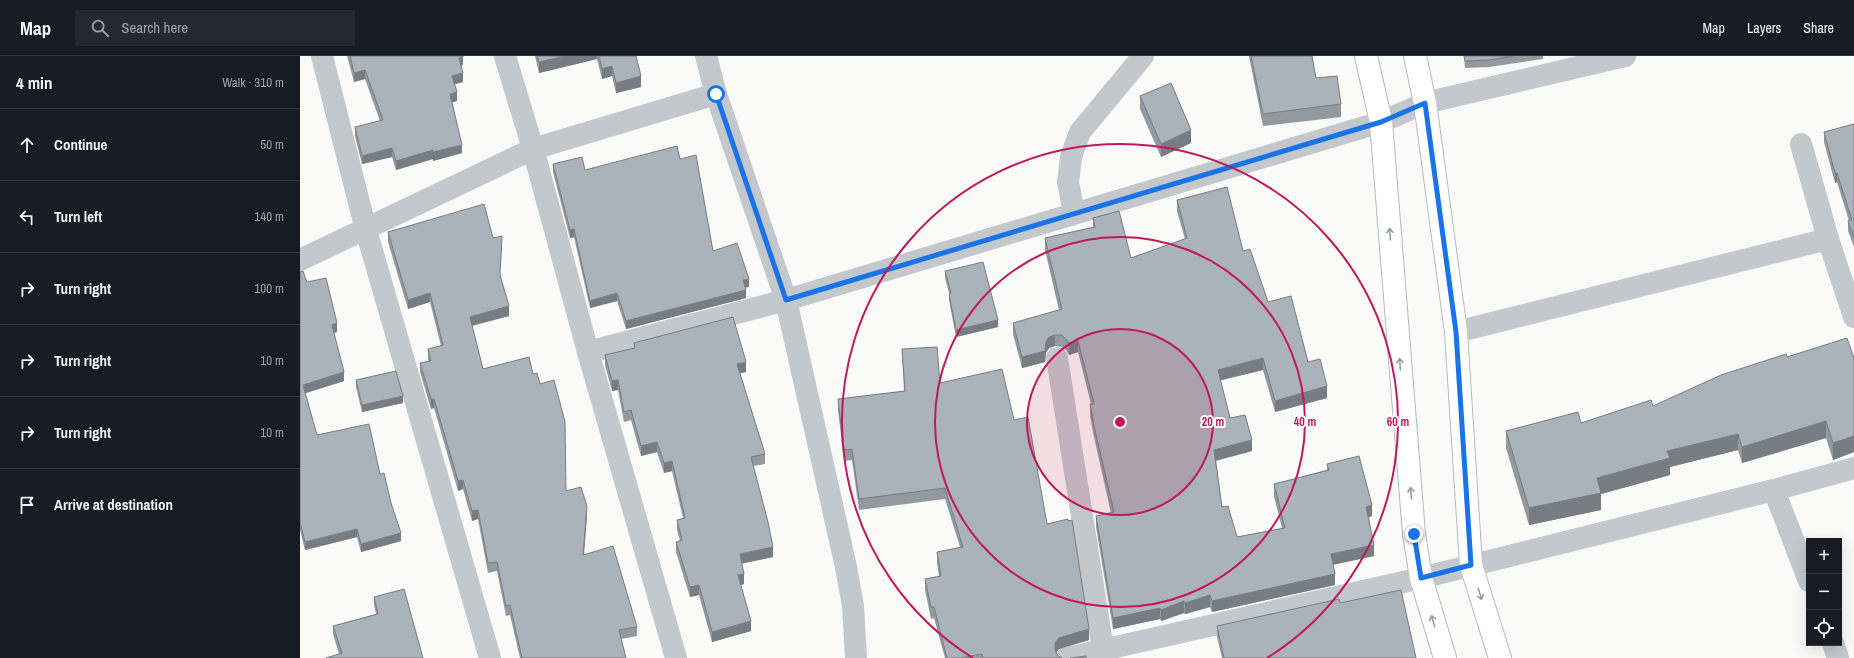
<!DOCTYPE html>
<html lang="en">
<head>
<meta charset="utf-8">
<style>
  :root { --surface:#171b24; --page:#242831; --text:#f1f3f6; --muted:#9ea1a6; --line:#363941 }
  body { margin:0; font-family:"Archivo Narrow",sans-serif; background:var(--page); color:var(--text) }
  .controls { position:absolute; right:12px; bottom:12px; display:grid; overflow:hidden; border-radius:0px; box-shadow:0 4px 16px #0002 }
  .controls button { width:36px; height:36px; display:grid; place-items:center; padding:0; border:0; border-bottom:1px solid var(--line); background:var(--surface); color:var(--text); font:20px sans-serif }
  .stop { position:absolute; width:12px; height:12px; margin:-9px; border:3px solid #1a73e8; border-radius:50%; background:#fff }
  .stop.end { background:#1a73e8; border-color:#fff; box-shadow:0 1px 4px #0008 }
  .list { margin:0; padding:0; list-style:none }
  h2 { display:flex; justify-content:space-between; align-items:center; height:52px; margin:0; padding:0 16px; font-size:17px }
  h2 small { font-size:13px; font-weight:400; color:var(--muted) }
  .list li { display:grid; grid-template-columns:26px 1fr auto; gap:12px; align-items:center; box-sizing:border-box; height:72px; padding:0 16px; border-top:1px solid var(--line) }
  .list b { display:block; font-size:15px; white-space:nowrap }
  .list em { font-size:13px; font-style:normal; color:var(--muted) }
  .icon { flex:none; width:22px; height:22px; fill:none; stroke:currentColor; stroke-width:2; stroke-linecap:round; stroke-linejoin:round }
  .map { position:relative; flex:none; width:1554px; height:602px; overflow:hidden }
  header { display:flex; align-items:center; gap:24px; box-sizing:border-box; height:56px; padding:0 20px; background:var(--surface); border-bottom:1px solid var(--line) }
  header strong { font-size:19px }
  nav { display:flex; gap:22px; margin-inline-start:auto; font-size:14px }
  .search { width:280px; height:36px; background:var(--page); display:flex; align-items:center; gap:10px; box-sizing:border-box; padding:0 14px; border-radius:0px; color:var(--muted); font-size:15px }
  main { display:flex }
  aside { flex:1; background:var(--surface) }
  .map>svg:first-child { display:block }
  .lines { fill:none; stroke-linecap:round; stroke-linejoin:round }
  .secondary-casing { stroke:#b3babf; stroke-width:24 }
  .street { stroke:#c3c8cc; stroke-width:22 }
  .secondary { stroke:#fff; stroke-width:22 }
  .wall { fill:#929a9f }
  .shaded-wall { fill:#777d82 }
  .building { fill:#aab3b9; stroke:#777d82 }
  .oneway { stroke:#939fa8 }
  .route { stroke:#1a73e8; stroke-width:5 }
  .ring { fill:none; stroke:#c2185b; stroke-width:2 }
  .centre { fill:#c2185b; stroke:#fff; stroke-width:2 }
  .ring-label { font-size:12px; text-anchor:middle; font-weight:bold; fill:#c2185b; stroke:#fff; stroke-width:4; stroke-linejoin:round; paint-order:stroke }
</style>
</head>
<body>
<header>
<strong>Map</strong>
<div class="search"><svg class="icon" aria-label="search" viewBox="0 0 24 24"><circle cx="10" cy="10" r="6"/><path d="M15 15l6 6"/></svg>Search here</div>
<nav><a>Map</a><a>Layers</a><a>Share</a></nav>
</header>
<main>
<aside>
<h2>4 min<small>Walk · 310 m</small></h2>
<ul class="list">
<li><svg class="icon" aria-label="ahead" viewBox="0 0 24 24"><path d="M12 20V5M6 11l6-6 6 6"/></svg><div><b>Continue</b></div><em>50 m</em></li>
<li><svg class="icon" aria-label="left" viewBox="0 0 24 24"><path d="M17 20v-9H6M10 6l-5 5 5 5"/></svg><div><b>Turn left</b></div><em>140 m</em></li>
<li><svg class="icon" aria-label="right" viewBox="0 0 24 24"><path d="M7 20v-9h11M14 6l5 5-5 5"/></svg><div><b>Turn right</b></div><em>100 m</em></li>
<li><svg class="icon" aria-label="right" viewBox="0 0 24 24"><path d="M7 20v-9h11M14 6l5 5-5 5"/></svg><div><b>Turn right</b></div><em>10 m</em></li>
<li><svg class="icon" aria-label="right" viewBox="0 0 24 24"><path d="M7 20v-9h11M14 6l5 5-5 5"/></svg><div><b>Turn right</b></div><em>10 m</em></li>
<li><svg class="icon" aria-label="arrive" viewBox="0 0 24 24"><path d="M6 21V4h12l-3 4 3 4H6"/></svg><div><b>Arrive at destination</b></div></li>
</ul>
</aside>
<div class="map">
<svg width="1554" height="602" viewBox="0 0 1554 602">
  <rect width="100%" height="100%" fill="#fafaf8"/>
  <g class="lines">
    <defs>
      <g id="secondary">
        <polyline points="1066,0 1081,66 1114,478 1121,522 1145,602"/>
        <polyline points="1115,0 1125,47 1156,276 1171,509 1200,602"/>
      </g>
    </defs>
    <!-- secondary casing -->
    <use href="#secondary" class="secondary-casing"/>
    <!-- street -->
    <g class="street">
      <polyline points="22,0 66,174 190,602"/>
      <polyline points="205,0 233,93 288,296 486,244 1081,66 1125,47 1325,0"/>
      <polyline points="406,0 416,38 486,244 546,511 553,550 556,602"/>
      <polyline points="1501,88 1528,183 1554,261"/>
      <polyline points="774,157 768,126 771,101 780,76 843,0"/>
      <polyline points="0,204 233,93 416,38"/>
      <polyline points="1156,276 1528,183"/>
      <polyline points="288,296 376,602"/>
      <polyline points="757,302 803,593"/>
      <polyline points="1474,434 1509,525"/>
      <polyline points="1533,587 1538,602"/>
      <polyline points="767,602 1121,522 1474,434 1554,412"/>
    </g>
    <!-- secondary -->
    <use href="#secondary" class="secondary"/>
  </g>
  <!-- wall -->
  <g class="wall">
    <polygon points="47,0 163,0 163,9 161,10 163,26 155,28 157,45 152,46 162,97 133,105 133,103 96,114 92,101 62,108 55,80 55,71 80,65 65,23 54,26"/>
    <polygon points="235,0 336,0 341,31 316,37 312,20 302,23 297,3 239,17"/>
    <polygon points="949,0 1012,0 1016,22 1041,48 1041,61 963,70"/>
    <polygon points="1164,0 1243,0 1243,3 1189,11 1165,12"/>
    <polygon points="840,40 891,87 861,101 840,53"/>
    <polygon points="1554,68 1554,191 1548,175 1548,165 1549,165 1537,126 1535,127 1524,86 1524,76"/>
    <polygon points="380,103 413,195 449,231 445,231 446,242 326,273 317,245 290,252 274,181 270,182 253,116 253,108 285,114"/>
    <polygon points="877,144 943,195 968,246 1008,306 1027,342 975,356 963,314 920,324 930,362 952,395 916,405 922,451 937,481 982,472 974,440 974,428 1027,414 1027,408 1072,460 1069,461 1074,500 1033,509 1035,529 912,556 910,551 885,558 884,557 861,565 860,563 813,573 796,471 796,460 811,457 794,381 790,360 790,348 791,348 778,296 769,299 766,294 762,291 755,290 749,292 746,297 745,306 722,312 713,278 713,267 759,254 745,194 745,182 793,171 793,162 831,202 885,183 877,155"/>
    <polygon points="88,176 193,182 202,189 200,220 209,260 172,270 183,313 233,318 266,435 287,459 284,499 337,571 337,580 321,583 326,602 220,602 210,559 206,560 197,515 188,517 178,463 172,465 163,433 158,435 134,352 131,353 120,316 120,307 128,305 128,293 141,290 130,246 108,253 88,186"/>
    <polygon points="645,215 698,271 656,281 649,244 649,237 645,222"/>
    <polygon points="0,216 37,276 34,277 44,325 5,337 17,379 80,418 91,447 101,485 61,496 57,481 5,494 0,474"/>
    <polygon points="334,287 446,316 440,317 465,398 465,408 453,410 473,501 442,507 444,528 441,529 451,575 412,586 399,539 390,541 376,496 376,486 380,485 377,474 377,464 383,462 372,415 364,417 357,396 341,400 331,364 324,366 318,334 312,335 305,309 305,299 334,292"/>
    <polygon points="602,293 640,327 714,364 747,468 789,584 759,593 756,596 758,600 762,602 645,602 634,562 631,563 625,534 625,523 639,520 637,507 637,496 660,491 645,443 559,454 552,404 544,405 538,354 538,343 604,335"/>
    <polygon points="1487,301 1554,302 1554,396 1533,404 1526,382 1442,407 1438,394 1370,411 1370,419 1301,438 1301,454 1229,469 1206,392 1206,375 1281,367 1353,350"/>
    <polygon points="56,324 103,347 62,356 56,331"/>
    <polygon points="74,541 123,602 39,598 33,578 33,570 76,558 74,549"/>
    <polygon points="1040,547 1116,602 922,602 917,581 917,570"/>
  </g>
  <!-- shaded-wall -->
  <g class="shaded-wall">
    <polygon points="265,0 297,0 297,3 239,17 239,6"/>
    <polygon points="163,1 163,9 159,10 159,2"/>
    <polygon points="312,10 312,20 302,23 302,13"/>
    <polygon points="65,14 65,23 54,26 54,17"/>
    <polygon points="163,17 163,26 152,29 152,20"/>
    <polygon points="341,20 341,31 316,37 316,27"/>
    <polygon points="157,36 157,45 150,47 150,38"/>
    <polygon points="891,74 891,87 861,101 861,88"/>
    <polygon points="162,89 162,97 133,105 133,96"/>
    <polygon points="92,92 92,101 62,108 62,100"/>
    <polygon points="133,94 133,103 96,114 96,105"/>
    <polygon points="1535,117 1537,117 1537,126 1535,127"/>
    <polygon points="274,173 274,181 270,182 270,174"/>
    <polygon points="449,223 449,231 443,232 443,224"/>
    <polygon points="446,234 446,242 326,273 326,265"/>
    <polygon points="130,237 130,246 108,253 108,244"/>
    <polygon points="317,237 317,245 290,252 290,245"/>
    <polygon points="209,250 209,260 170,270 170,261"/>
    <polygon points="698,264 698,271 656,281 656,274"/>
    <polygon points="37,267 37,276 32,277 32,269"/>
    <polygon points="755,279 755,290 749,292 746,297 745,306 722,312 722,301 746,286 749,281"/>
    <polygon points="778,285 778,296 769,299 769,287"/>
    <polygon points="963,302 963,314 918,325 918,314"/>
    <polygon points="446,306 446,316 437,318 437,308"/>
    <polygon points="44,316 44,325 3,338 3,329"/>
    <polygon points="318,324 318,334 312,335 312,325"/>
    <polygon points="1027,330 1027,342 975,356 975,345"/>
    <polygon points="103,340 103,347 62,356 62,349"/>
    <polygon points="131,343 134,343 134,352 131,353"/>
    <polygon points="1526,365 1526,382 1442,407 1442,391"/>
    <polygon points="1438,378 1438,394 1370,411 1370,419 1301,438 1301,454 1229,469 1229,452 1297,422 1367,395"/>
    <polygon points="1554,380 1554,396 1533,404 1533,387"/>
    <polygon points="952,384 952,395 914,405 914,394"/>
    <polygon points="357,386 357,396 341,400 341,390"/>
    <polygon points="372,405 372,415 364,417 364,407"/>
    <polygon points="163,424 163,433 158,435 158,425"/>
    <polygon points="1072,449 1072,460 1066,462 1066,451"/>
    <polygon points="287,450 287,459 283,508 283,499"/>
    <polygon points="178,454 178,463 172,465 172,455"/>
    <polygon points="57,473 57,481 5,494 5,486"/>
    <polygon points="101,477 101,485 61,496 61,488"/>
    <polygon points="1074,489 1074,500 1031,509 1031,498"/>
    <polygon points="473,491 473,501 440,508 440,498"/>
    <polygon points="444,518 444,528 438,529 438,519"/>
    <polygon points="1035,518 1035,529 912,556 912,545"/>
    <polygon points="399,529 399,539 390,541 390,531"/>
    <polygon points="910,539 910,551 885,558 885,547"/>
    <polygon points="884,545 884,557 861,565 861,554"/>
    <polygon points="860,552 860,563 813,573 813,562"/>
    <polygon points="451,565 451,575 412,586 412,576"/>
    <polygon points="789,573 789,584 759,593 755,598 755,587 759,582"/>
  </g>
  <!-- building -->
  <g class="building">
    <polygon points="50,0 163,0 163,1 159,2 163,17 152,20 157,36 150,38 162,89 133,96 133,94 96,105 92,92 62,100 55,71 83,64 65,14 54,17"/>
    <polygon points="237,0 265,0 239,6"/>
    <polygon points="299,0 336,0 341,20 316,27 312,10 302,13"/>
    <polygon points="951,0 1012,0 1016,22 1037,20 1041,48 963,58"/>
    <polygon points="1164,0 1214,0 1189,4 1165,5"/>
    <polygon points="871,27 891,74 861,88 840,40"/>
    <polygon points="1554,68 1554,181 1548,165 1552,164 1537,117 1535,117 1524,76"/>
    <polygon points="377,90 380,103 396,99 413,195 437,187 449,223 443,224 446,234 326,265 317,237 290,245 274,173 270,174 253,108 282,101 285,114"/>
    <polygon points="927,131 943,195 950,193 968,246 991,240 1008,306 1020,303 1027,330 975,345 963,302 918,314 930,362 945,359 952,384 914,394 922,451 928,450 937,481 985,472 974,428 1029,414 1027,408 1059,400 1072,449 1066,451 1074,489 1031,498 1035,518 912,545 910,539 885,547 884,545 861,554 860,552 813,562 796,460 814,456 794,370 790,348 794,348 778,285 769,287 766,283 762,279 755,279 749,281 746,286 745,295 722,301 713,267 762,253 745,182 795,171 793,162 819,155 831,202 887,182 877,144"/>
    <polygon points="184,148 193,182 202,180 200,219 209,250 170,261 183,313 229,301 233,318 237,317 240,328 254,324 265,366 266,435 281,431 287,450 283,499 313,490 337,571 319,574 326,602 222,602 210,549 206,550 197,506 188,507 178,454 172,455 163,424 158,425 134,343 131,343 120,307 131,305 128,293 143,289 130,237 108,244 88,176"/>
    <polygon points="683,206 698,264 656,274 649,238 651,237 645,215"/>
    <polygon points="3,215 7,226 26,222 37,267 32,269 44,316 3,329 17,379 69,368 80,418 84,417 91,447 101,477 61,488 57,473 5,486 0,466 0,216"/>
    <polygon points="433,261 446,306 437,308 465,398 451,401 468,466 473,491 440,498 444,518 438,519 451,565 412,576 399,529 390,531 376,486 382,484 377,464 385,462 372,405 364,407 357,386 341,390 331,354 324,356 318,324 312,325 305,299 335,292 334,287"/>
    <polygon points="1547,282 1554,302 1554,380 1533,387 1526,365 1442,391 1438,378 1367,395 1370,402 1297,422 1301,437 1229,452 1206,375 1278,356 1281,367 1351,344 1353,350 1421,319 1486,298 1487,301"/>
    <polygon points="637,291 640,327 702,313 714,364 728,361 747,468 768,463 768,465 772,464 789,573 759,582 755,587 755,594 758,600 762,602 683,602 682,598 660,602 647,602 634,551 631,551 625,523 641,520 637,496 663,491 645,432 559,443 552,393 544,394 538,343 605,335 602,293"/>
    <polygon points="96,315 103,340 62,349 56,324"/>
    <polygon points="104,533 123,602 26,602 42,597 33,570 78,558 74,541"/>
    <polygon points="1101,534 1116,602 924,602 917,570 1039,543 1040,547"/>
    <polygon points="786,600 786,602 770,602"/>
  </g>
  <!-- one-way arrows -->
  <defs><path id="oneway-shaft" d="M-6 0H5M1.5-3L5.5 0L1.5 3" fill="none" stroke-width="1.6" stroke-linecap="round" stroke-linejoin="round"/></defs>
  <g class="oneway">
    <use href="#oneway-shaft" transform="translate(1090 178) rotate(-94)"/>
    <use href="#oneway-shaft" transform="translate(1100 308) rotate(-94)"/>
    <use href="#oneway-shaft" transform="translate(1111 437) rotate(-95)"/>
    <use href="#oneway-shaft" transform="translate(1180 538) rotate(73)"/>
    <use href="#oneway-shaft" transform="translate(1133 565) rotate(-107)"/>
  </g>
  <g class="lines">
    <!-- route -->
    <polyline class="route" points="416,38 486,244 1081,66 1125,47 1156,276 1171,509 1121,522 1114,478"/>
  </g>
  <!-- distance rings -->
  <circle cx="820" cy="366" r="93" fill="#c2185b" fill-opacity=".12"/>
  <g class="ring">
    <circle cx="820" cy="366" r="93"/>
    <circle cx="820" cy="366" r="185"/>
    <path d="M673 602A278 278 0 1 1 967 602"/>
  </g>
  <circle cx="820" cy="366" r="6" class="centre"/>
  <g class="ring-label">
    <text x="913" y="370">20 m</text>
    <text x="1005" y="370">40 m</text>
    <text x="1098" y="370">60 m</text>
  </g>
</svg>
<div class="controls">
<button>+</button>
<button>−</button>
<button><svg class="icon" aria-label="locate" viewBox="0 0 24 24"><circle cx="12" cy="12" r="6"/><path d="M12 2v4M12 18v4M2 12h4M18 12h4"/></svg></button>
</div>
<div class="stop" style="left:416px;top:38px"></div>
<div class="stop end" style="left:1114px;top:478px"></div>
</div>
</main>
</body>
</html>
